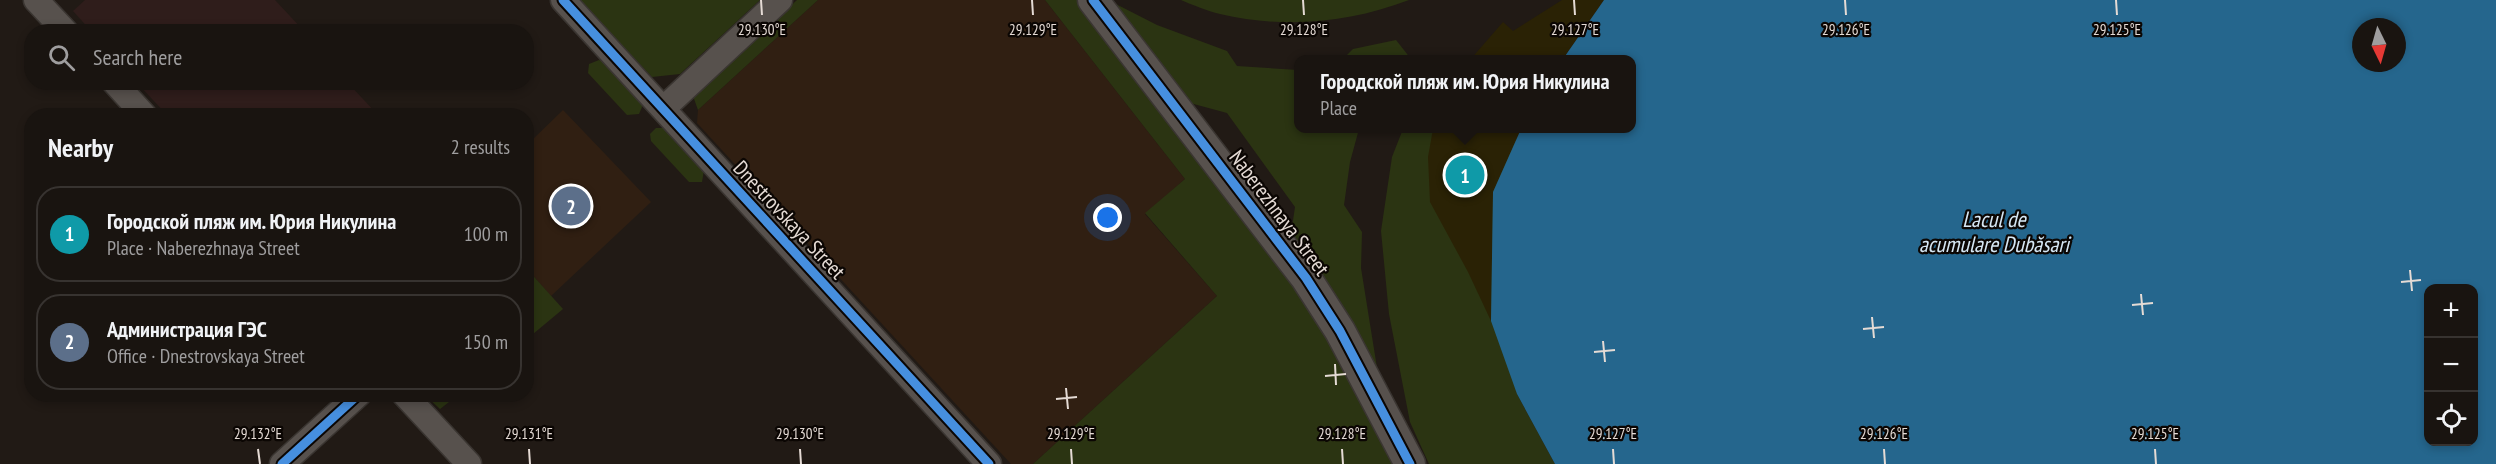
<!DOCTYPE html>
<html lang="en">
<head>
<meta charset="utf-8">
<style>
  :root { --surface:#191410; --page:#26211e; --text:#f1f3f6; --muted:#9f9e9f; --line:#373330; --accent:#b45309 }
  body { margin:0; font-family:"PT Sans Narrow",sans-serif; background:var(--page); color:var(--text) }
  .controls { position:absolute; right:18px; bottom:18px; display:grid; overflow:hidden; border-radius:12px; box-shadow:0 3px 9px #0003 }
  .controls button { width:54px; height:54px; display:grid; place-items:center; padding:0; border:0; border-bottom:2px solid var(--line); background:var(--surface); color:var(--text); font:30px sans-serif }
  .compass { position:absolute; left:2352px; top:18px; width:54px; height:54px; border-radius:50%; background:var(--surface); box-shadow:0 3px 9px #0003; rotate:175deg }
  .you { position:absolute; left:1108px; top:218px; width:21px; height:21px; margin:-15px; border:4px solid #fff; border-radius:50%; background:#1a73e8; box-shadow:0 0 0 9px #1a73e833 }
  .badge { display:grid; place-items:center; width:39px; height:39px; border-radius:50%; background:var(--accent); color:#fff; font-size:20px; font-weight:700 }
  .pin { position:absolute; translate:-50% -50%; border:3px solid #fff; box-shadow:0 2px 6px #0006 }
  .popup { position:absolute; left:1294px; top:55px; width:342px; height:78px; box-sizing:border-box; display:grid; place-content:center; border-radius:12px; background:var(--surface); filter:drop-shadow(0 2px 4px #0005); font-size:20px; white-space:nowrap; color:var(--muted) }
  .popup b { font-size:22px; color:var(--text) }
  .popup::after { content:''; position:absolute; left:50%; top:100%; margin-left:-12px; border:12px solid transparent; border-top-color:var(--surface) }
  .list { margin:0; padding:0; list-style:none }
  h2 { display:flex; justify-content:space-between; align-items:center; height:78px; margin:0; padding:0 24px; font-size:26px }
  h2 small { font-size:20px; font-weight:400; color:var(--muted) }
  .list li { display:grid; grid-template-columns:39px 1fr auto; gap:18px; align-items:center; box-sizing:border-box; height:96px; margin:0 12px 12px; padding:0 12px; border:2px solid var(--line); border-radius:24px }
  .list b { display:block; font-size:22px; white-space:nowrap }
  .list p { margin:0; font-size:20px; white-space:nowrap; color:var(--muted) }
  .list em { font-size:20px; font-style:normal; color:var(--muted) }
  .icon { flex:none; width:33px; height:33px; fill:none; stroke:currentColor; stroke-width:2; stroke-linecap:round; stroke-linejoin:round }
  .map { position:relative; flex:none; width:2496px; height:464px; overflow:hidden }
  .search { position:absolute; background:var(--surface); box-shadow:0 3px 9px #0003; left:24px; top:24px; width:510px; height:66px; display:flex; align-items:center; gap:15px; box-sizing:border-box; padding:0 21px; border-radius:24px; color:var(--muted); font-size:22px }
  .panel { position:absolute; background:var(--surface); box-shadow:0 3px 9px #0003; left:24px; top:108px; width:510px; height:294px; border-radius:24px }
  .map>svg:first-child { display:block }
  .built { fill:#301f12 }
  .education { fill:#2f1d1b }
  .green { fill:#2b3412 }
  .sand { fill:#2a2205 }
  .water { fill:#25668d; fill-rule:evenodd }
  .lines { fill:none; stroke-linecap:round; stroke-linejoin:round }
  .minor-casing { stroke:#3a3531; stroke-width:27 }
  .tertiary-casing { stroke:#3a3531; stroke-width:33 }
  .minor { stroke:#57514d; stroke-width:24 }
  .tertiary { stroke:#57514d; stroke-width:30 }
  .cycleway-casing { stroke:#0b0603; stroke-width:13 }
  .cycleway { stroke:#468fdf; stroke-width:9 }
  .ticks { fill:none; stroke:#e5dbd5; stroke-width:2 }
  .labels { text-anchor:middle; stroke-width:4.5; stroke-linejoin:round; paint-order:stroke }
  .street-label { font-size:21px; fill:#e5dbd5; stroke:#0b0603 }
  .water-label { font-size:22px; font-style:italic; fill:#d6e7f4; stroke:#0b0603 }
  .ticks-label { font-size:15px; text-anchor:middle; fill:#e5dbd5; stroke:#0b0603; stroke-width:4.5; stroke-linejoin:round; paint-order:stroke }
</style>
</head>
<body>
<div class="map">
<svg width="2496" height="464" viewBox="0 0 2496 464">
  <rect width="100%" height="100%" fill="#211a15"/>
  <!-- built -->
  <g class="built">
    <polygon points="818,0 1045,0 1185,179 1145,214 1217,296 1033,464 1011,464 697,123 698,110"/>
    <polygon points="563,110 651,202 551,296 527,269 527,145"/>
  </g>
  <!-- education -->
  <g class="education">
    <polygon points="85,0 275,0 304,31 91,31 73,11"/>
    <polygon points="137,83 348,83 378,115 167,115"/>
  </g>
  <!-- green -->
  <g class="green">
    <polygon points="579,0 760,0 680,74 652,77"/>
    <polygon points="797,0 818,0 698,110 693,96"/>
    <polygon points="1045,0 1077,0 1194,143 1292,271 1394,464 1033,464 1217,296 1145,213 1185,179"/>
    <polygon points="1108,0 1157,25 1227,51 1237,66 1298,70 1298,128 1359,129 1350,162 1344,205 1362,232 1361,268 1378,374 1291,234 1295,207 1227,113 1190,103"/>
    <path d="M1181 0H1409C1349 23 1283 29 1220 14 1207 11 1193 5 1181 0Z"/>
    <polygon points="1396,40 1411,59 1343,59 1353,49"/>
    <polygon points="599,60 605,62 642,102 642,107 639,114 627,115 588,73 589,64"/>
    <polygon points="656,128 664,128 704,170 702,182 689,182 651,141 650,134"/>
    <polygon points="1403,129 1521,129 1516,136 1517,394 1555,464 1429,464 1410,422 1389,314 1381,231 1392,157"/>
    <polygon points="527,269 563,309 527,339"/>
    <polygon points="425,395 458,395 440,409"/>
  </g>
  <!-- sand -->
  <g class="sand">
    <polygon points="1562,0 1604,0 1563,59 1470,60 1503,22 1513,31"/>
    <polygon points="1433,129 1521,129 1493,192 1491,321 1468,272 1430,202 1428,157"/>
  </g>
  <!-- water -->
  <path class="water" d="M1604 0H2496V464H1555L1517 394 1491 321 1493 192 1521 129 1631 128V60L1563 59ZM2361 27H2397V63H2361ZM2428 288H2474V442H2428Z"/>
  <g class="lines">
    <defs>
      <g id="minor">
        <polyline points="36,0 66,32"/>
        <polyline points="563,0 989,464"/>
        <polyline points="114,82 145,116"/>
        <polyline points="664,108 780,0"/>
        <polyline points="404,394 469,464"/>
        <polyline points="282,464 359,394"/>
      </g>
      <polyline id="tertiary" points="1093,0 1306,278 1340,331 1410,464"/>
    </defs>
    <!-- minor casing -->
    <use href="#minor" class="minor-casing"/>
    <!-- tertiary casing -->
    <use href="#tertiary" class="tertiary-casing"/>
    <!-- minor -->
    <use href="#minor" class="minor"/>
    <!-- tertiary -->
    <use href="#tertiary" class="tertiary"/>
    <defs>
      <g id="cycleway">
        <polyline points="563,0 989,464"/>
        <polyline points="1093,0 1306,278 1340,331 1410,464"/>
        <polyline points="282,464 359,394"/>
      </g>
    </defs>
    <!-- cycleway casing -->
    <use href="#cycleway" class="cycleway-casing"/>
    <!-- cycleway -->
    <use href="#cycleway" class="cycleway"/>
  </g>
  <!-- ticks -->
  <path class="ticks" d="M761 0 762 15M1032 0 1033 15M1303 0 1304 15M1574 0 1575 15M1845 0 1846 15M2116 0 2117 15M2410 270 2412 291M2401 282 2421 280M2141 294 2143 315M2132 305 2153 303M1872 317 1874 338M1863 329 1884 327M1603 341 1605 362M1594 352 1615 350M1335 364 1336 385M1325 376 1346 374M1066 388 1068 409M1056 399 1077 397M258 449 260 464M529 449 530 464M800 449 801 464M1071 449 1072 464M1342 449 1343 464M1613 449 1614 464M1884 449 1885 464M2155 449 2156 464"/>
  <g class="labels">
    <!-- street labels -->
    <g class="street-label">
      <text transform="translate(1279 213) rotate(53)" y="7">Naberezhnaya Street</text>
      <text transform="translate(789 220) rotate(47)" y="7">Dnestrovskaya Street</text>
    </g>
    <!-- water labels -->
    <g class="water-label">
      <text x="1994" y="227">Lacul de<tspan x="1994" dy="25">acumulare Dubăsari</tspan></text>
    </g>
  </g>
  <g class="ticks-label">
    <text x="762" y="35">29.130°E</text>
    <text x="1033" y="35">29.129°E</text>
    <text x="1304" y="35">29.128°E</text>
    <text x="1575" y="35">29.127°E</text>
    <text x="1846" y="35">29.126°E</text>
    <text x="2117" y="35">29.125°E</text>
    <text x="258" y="439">29.132°E</text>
    <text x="529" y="439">29.131°E</text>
    <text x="800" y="439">29.130°E</text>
    <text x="1071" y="439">29.129°E</text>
    <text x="1342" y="439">29.128°E</text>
    <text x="1613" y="439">29.127°E</text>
    <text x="1884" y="439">29.126°E</text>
    <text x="2155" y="439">29.125°E</text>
  </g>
</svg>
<div class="controls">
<button>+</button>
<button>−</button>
<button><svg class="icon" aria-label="locate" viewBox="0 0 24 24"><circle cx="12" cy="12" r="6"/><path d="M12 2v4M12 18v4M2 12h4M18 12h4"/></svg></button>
</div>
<svg class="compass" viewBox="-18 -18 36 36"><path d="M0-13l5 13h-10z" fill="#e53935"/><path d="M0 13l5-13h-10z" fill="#9f9e9f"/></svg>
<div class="you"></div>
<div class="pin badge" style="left:1465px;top:175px;background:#0f9aa8">1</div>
<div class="popup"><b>Городской пляж им. Юрия Никулина</b>Place</div>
<div class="pin badge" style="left:571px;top:206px;background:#5c6f8a">2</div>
<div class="search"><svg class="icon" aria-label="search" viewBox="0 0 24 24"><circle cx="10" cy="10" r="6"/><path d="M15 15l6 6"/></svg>Search here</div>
<section class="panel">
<h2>Nearby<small>2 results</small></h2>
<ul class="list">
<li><span class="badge" style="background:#0f9aa8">1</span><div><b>Городской пляж им. Юрия Никулина</b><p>Place · Naberezhnaya Street</p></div><em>100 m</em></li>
<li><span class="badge" style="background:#5c6f8a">2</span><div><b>Администрация ГЭС</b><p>Office · Dnestrovskaya Street</p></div><em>150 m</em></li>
</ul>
</section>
</div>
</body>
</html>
